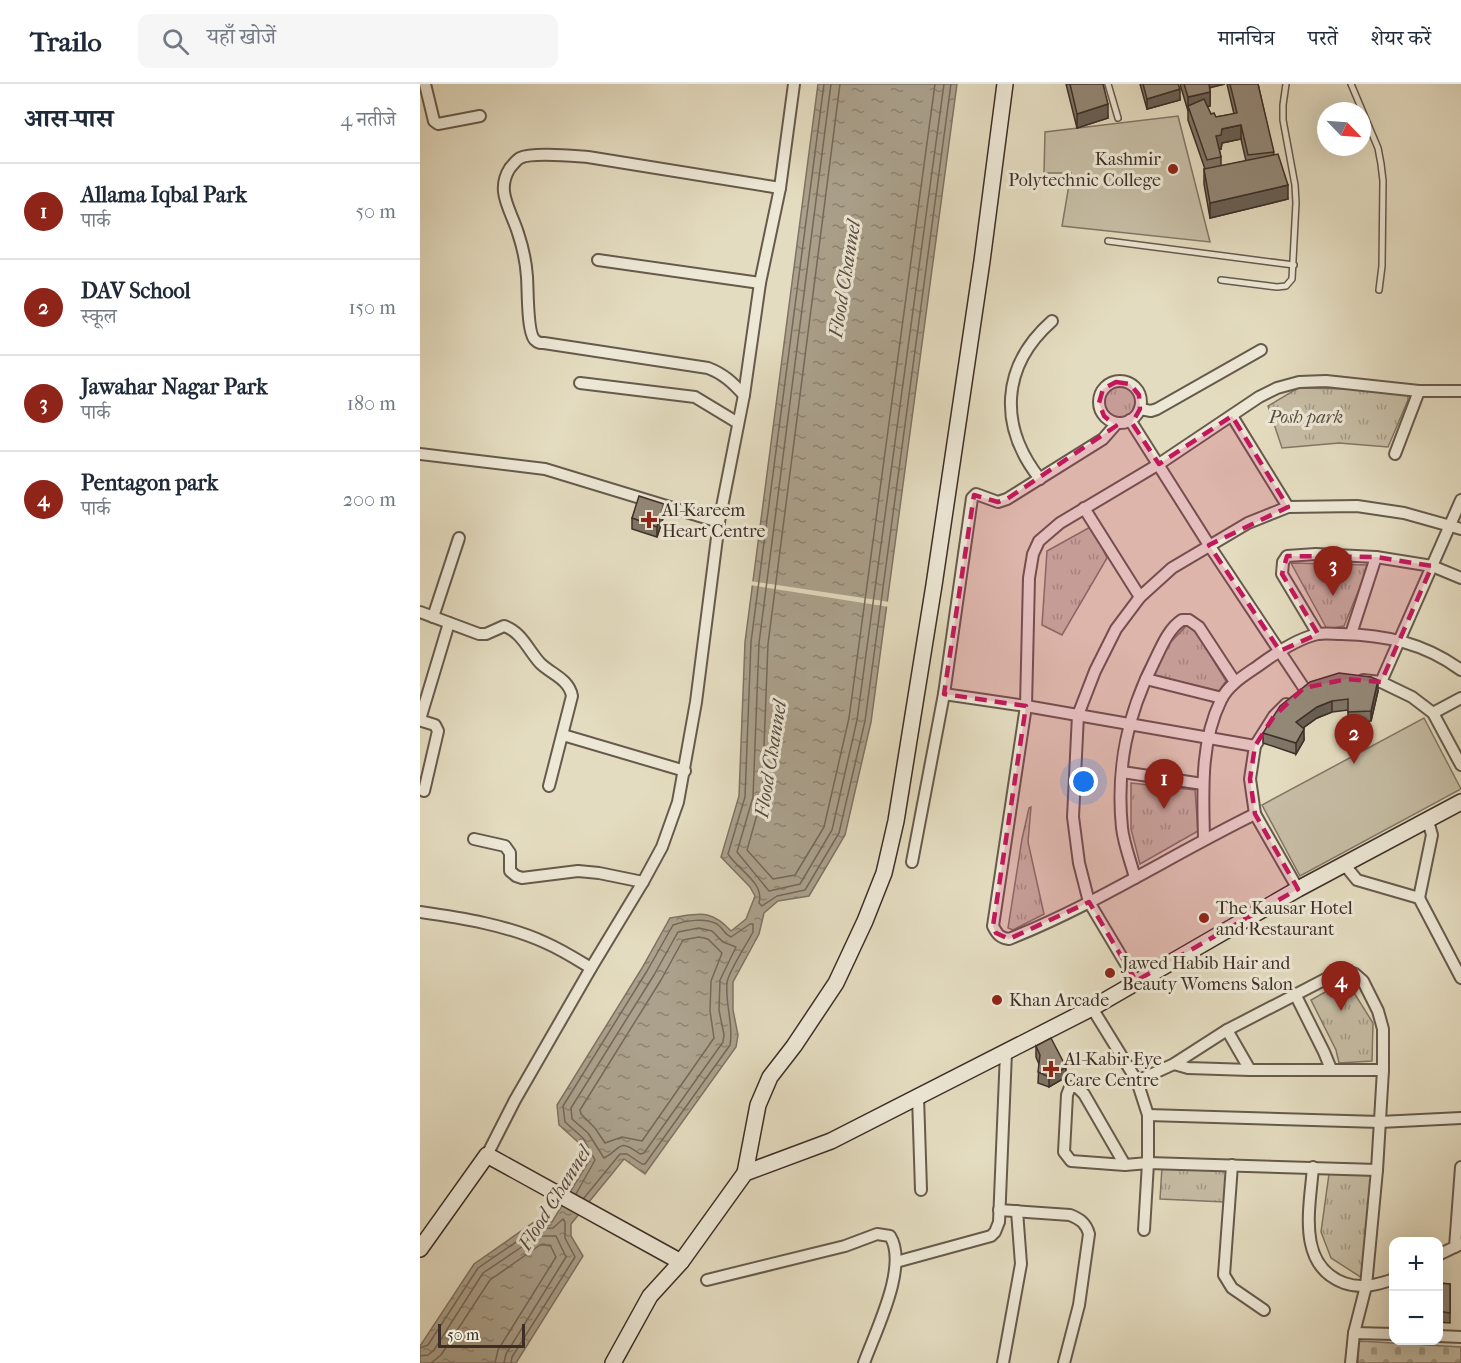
<!DOCTYPE html>
<html lang="hi">
<head>
<meta charset="utf-8">
<style>
  :root { --surface:#fff; --page:#f6f6f7; --text:#1f2937; --muted:#747a83; --line:#e0e1e3; --accent:#8f2418 }
  body { margin:0; font-family:"IM FELL French Canon","Noto Serif Devanagari",serif; background:var(--page); color:var(--text) }
  .controls { position:absolute; right:18px; bottom:18px; display:grid; overflow:hidden; border-radius:12px; box-shadow:0 6px 24px #0002 }
  .controls button { width:54px; height:54px; display:grid; place-items:center; padding:0; border:0; border-bottom:2px solid var(--line); background:var(--surface); color:var(--text); font:30px sans-serif }
  .compass { position:absolute; left:897px; top:18px; width:54px; height:54px; border-radius:50%; background:var(--surface); box-shadow:0 6px 24px #0002; rotate:115deg }
  .scale { position:absolute; left:18px; bottom:15px; width:87px; box-sizing:border-box; padding-left:6px; border:3px solid #3c2e27; border-top:0; font-size:16px; line-height:21px; white-space:nowrap; color:#3c2e27; -webkit-text-stroke:4px #ede8d6; paint-order:stroke }
  .you { position:absolute; left:664px; top:698px; width:21px; height:21px; margin:-15px; border:4px solid #fff; border-radius:50%; background:#1a73e8; box-shadow:0 0 0 9px #1a73e833 }
  .badge { display:grid; place-items:center; width:39px; height:39px; border-radius:50%; background:var(--accent); color:#fff; font-size:20px; font-weight:700 }
  .pin { position:absolute; translate:-50% -50px; filter:drop-shadow(0 2px 3px #0008) }
  .pin::after { content:''; position:absolute; top:32px; width:21px; height:18px; background:inherit; clip-path:polygon(0 0,100% 0,50% 100%) }
  .list { margin:0; padding:0; list-style:none }
  h2 { display:flex; justify-content:space-between; align-items:center; height:78px; margin:0; padding:0 24px; font-size:26px }
  h2 small { font-size:20px; font-weight:400; color:var(--muted) }
  .list li { display:grid; grid-template-columns:39px 1fr auto; gap:18px; align-items:center; box-sizing:border-box; height:96px; padding:0 24px; border-top:2px solid var(--line) }
  .list b { display:block; font-size:22px; white-space:nowrap }
  .list p { margin:0; font-size:20px; white-space:nowrap; color:var(--muted) }
  .list em { font-size:20px; font-style:normal; color:var(--muted) }
  .icon { flex:none; width:33px; height:33px; fill:none; stroke:currentColor; stroke-width:2; stroke-linecap:round; stroke-linejoin:round }
  .map { position:relative; flex:none; width:1041px; height:1279px; overflow:hidden }
  header { display:flex; align-items:center; gap:36px; box-sizing:border-box; height:84px; padding:0 30px; background:var(--surface); border-bottom:2px solid var(--line) }
  header strong { font-size:28px }
  nav { display:flex; gap:33px; margin-inline-start:auto; font-size:21px }
  .search { width:420px; height:54px; background:var(--page); display:flex; align-items:center; gap:15px; box-sizing:border-box; padding:0 21px; border-radius:12px; color:var(--muted); font-size:22px }
  main { display:flex }
  aside { flex:1; background:var(--surface) }
  .map>svg:first-child { display:block }
  .grass { fill:#c7bea6; stroke:#827666; stroke-width:1.5 }
  .cemetery { fill:url(#cemetery-stones); stroke:#827666; stroke-width:1.5 }
  .park { fill:url(#park-tufts); stroke:#827666; stroke-width:1.5 }
  .water { fill:url(#water-ripples); stroke:#7f7364; stroke-width:1.5 }
  .pier { fill:#e4dcc0 }
  .lines { fill:none; stroke-linecap:round; stroke-linejoin:round }
  .shore { stroke:#74685a; stroke-width:1.5 }
  .lane-casing { stroke:#665a4d; stroke-width:8 }
  .street-casing { stroke:#665a4d; stroke-width:14 }
  .secondary-casing { stroke:#3c2e27; stroke-width:18 }
  .lane { stroke:#ede8d6; stroke-width:5 }
  .street { stroke:#ede8d6; stroke-width:10 }
  .secondary { stroke:#ede8d6; stroke-width:15 }
  .wall { fill:#7e7566; stroke:#3c2e27; stroke-width:1.5; fill-rule:evenodd }
  .shaded-wall { fill:#675f53; stroke:#3c2e27; stroke-width:1.5 }
  .building { fill:#938877; stroke:#3c2e27; stroke-width:1.5 }
  .marked { fill:#c2185b; fill-opacity:0.2; stroke:#c2185b; stroke-width:4.5; stroke-dasharray:12 8; stroke-linejoin:round }
  .poi-dot { fill:#8f2418; stroke:#ede8d6; stroke-width:2 }
  .labels { text-anchor:middle; stroke-width:6; stroke-linejoin:round; paint-order:stroke }
  .poi-label { font-size:18px; fill:#3c2e27; stroke:#ede8d6; text-anchor:start }
  .park-label { font-size:18px; font-style:italic; fill:#584b40; stroke:#ede8d6 }
  .water-label { font-size:20px; font-style:italic; fill:#584b40; stroke:#ede8d6 }
</style>
</head>
<body>
<header>
<strong>Trailo</strong>
<div class="search"><svg class="icon" aria-label="search" viewBox="0 0 24 24"><circle cx="10" cy="10" r="6"/><path d="M15 15l6 6"/></svg>यहाँ खोजें</div>
<nav><a>मानचित्र</a><a>परतें</a><a>शेयर करें</a></nav>
</header>
<main>
<aside>
<h2>आस-पास<small>4 नतीजे</small></h2>
<ul class="list">
<li><span class="badge">1</span><div><b>Allama Iqbal Park</b><p>पार्क</p></div><em>50 m</em></li>
<li><span class="badge">2</span><div><b>DAV School</b><p>स्कूल</p></div><em>150 m</em></li>
<li><span class="badge">3</span><div><b>Jawahar Nagar Park</b><p>पार्क</p></div><em>180 m</em></li>
<li><span class="badge">4</span><div><b>Pentagon park</b><p>पार्क</p></div><em>200 m</em></li>
</ul>
</aside>
<div class="map">
<svg width="1041" height="1279" viewBox="0 0 1041 1279">
  <defs>
    <pattern id="cemetery-stones" width="16" height="16" patternUnits="userSpaceOnUse" patternTransform="scale(1.5)"><rect width="16" height="16" fill="#c7bea6"/><path d="M2 7V4a2 2 0 0 1 4 0v3zM10 15v-3a2 2 0 0 1 4 0v3z" fill="#a39b87"/></pattern>
    <pattern id="park-tufts" width="24" height="20" patternUnits="userSpaceOnUse" patternTransform="scale(1.5)"><rect width="24" height="20" fill="#c7bea6"/><path d="M3 7l-1-3M5 7V3M7 7l1-3M15 17l-1-3M17 17v-4M19 17l1-3" fill="none" stroke="#a39b87"/></pattern>
    <pattern id="water-ripples" width="26" height="14" patternUnits="userSpaceOnUse" patternTransform="scale(1.5)"><rect width="26" height="14" fill="#aba18c"/><path d="M2 4q2-2 4 0t4 0M15 11q2-2 4 0t4 0" fill="none" stroke="#8c8472"/></pattern>
  </defs>
  <rect width="100%" height="100%" fill="#e4dcc0"/>
  <filter id="stains"><feTurbulence type="fractalNoise" baseFrequency=".00333" numOctaves="4"/><feColorMatrix values="0 0 0 0 .2 0 0 0 0 .09 0 0 0 0 .02 0 0 0 .5 -.17"/></filter>
  <radialGradient id="worn" r=".72"><stop offset=".6" stop-color="#630" stop-opacity="0"/><stop offset="1" stop-color="#630" stop-opacity=".3"/></radialGradient>
  <!-- grass -->
  <g class="grass">
    <polygon points="758,32 790,158 642,142 651,89 624,89 625,48"/>
    <polygon points="1004,634 1041,705 880,792 842,721"/>
  </g>
  <!-- cemetery -->
  <polygon class="cemetery" points="939,1257 1041,1263 1041,1279 938,1279"/>
  <!-- park -->
  <g class="park">
    <circle cx="701" cy="318" r="17"/>
    <polygon points="878,304 929,305 988,311 988,316 968,363 919,359 862,364 848,322"/>
    <polygon points="672,442 687,474 642,551 622,541 627,467"/>
    <polygon points="871,479 949,481 924,542 907,545"/>
    <polygon points="770,538 806,597 799,607 733,591 749,560"/>
    <polygon points="711,699 775,706 778,747 720,780 711,745"/>
    <polygon points="611,723 608,758 624,830 593,846 588,844 602,755 609,724"/>
    <polygon points="926,896 953,939 952,977 919,979 916,966 891,916"/>
    <polygon points="742,1083 809,1084 805,1118 740,1115"/>
    <polygon points="909,1090 951,1091 942,1194 911,1174 901,1148"/>
  </g>
  <!-- water -->
  <path class="water" d="M398 0H537L451 638 425 751 389 812 358 817 344 829 339 850 313 898V926L318 951 316 963 225 1090 204 1075 151 1140V1152L163 1172 96 1279H0V1262L54 1180 114 1138H132L169 1077 158 1058 139 1041 137 1021 222 884 250 834C279 830 290 824 311 847L326 835 335 812 330 803 301 773 319 712 325 558Z"/>
  <!-- pier -->
  <polygon class="pier" points="330,497 470,518 469,523 330,501"/>
  <g class="lines">
    <!-- shore -->
    <g class="shore">
      <path d="M404 0 331 558 325 713 308 770C317 785 345 799 339 819L342 822 357 812 385 806 419 749 445 637 531 0"/>
      <polyline points="411,0 339,559 333,713 317,768 349,807 380,800 412,746 437,636 524,0"/>
      <polyline points="420,0 348,560 342,713 327,766 353,795 375,791 404,743 429,634 515,0"/>
      <path d="M279 844 292 847 303 858 316 863 300 896 299 926 304 951 303 958 224 1069 220 1070C197 1053 202 1065 184 1074L168 1049 152 1035 151 1024 234 891 258 848Z"/>
      <polygon points="279,853 288,855 302,869 291,897 290,927 294,954 222,1057 202,1053 185,1059 175,1044 161,1030 160,1026 241,896 263,856"/>
      <path d="M156 1110 175 1076 163 1054 145 1038 143 1022 227 887 253 841C264 837 285 833 297 840 303 844 304 850 311 853L330 840H333V848C327 860 308 888 307 899 305 920 314 942 310 961L225 1080H222L207 1070H200L164 1114"/>
      <polyline points="0,1264 8,1261 58,1184 115,1145 133,1144 143,1135 145,1138 145,1154 155,1173 92,1273 91,1279"/>
      <polyline points="0,1272 8,1271 14,1266 63,1189 118,1152 136,1152 146,1173 86,1270 84,1279"/>
      <polyline points="11,1279 21,1271 70,1196 120,1161 130,1161 136,1173 78,1266 75,1279"/>
    </g>
    <defs>
      <g id="lane">
        <polyline points="688,0 698,34"/>
        <polyline points="931,0 958,64 961,80 963,97 962,182 959,206"/>
        <polyline points="688,157 874,181"/>
        <polyline points="801,196 857,203 866,202 872,195 876,119 875,101 863,36 863,21 866,0"/>
      </g>
      <g id="street">
        <polyline points="5,0 14,37 18,40 60,32"/>
        <polyline points="178,176 340,199"/>
        <circle cx="700" cy="318" r="21"/>
        <polyline points="160,299 275,313 318,339"/>
        <path d="M324 311C313 299 304 290 288 284L124 259C120 259 118 259 115 256 107 249 108 206 107 193 106 177 103 164 98 149 91 126 75 107 90 84 93 81 96 76 100 74 112 68 153 72 168 73L360 104"/>
        <polyline points="720,325 731,327 737,325 841,266"/>
        <polyline points="812,332 868,423"/>
        <polyline points="710,336 789,461 884,604"/>
        <polyline points="0,370 125,385 299,438"/>
        <polyline points="975,370 999,307"/>
        <path d="M620 395C578 342 581 282 632 237"/>
        <polyline points="664,424 720,513"/>
        <path d="M0 528 59 550H66L84 542C102 548 108 566 120 579 131 590 149 595 152 612L129 702"/>
        <polyline points="13,533 39,454"/>
        <polyline points="898,550 862,490 863,478 867,472 896,470 956,473 1012,482 1041,494"/>
        <polyline points="931,550 956,473"/>
        <polyline points="726,595 802,614"/>
        <polyline points="943,596 961,598 992,613 1013,629 1041,681"/>
        <polyline points="961,598 1041,416"/>
        <polyline points="524,610 606,622 835,662"/>
        <polyline points="866,620 854,632 835,662 830,695 835,730 878,805"/>
        <polyline points="1013,629 1041,614"/>
        <polyline points="143,651 265,687"/>
        <polyline points="702,688 783,700"/>
        <polyline points="4,707 18,647 15,641 2,637 1,632 29,539"/>
        <path d="M835 730C753 770 675 821 589 855 580 854 577 850 573 842L606 622 609 494 613 470 619 457 640 439 739 380 839 313 857 304 879 298 906 297 999 307H1041"/>
        <polyline points="54,755 85,762 90,769 90,787 96,792 102,794 158,787 179,789 223,798"/>
        <path d="M784 755C783 707 780 659 801 616 808 601 825 591 838 582 853 571 879 554 898 550 905 549 914 550 921 550 966 551 1004 559 1041 586"/>
        <polyline points="492,778 524,610 552,414 556,410 578,418 587,415 683,355 697,339"/>
        <polyline points="924,780 937,796 999,814 1041,894"/>
        <path d="M715 794C711 778 704 761 702 744 696 684 707 631 734 578 741 564 748 545 762 536H769L779 543 815 598"/>
        <polyline points="999,814 1012,751 1008,737"/>
        <path d="M0 828C42 834 87 841 126 859 142 866 156 875 171 884"/>
        <polyline points="716,897 669,818 659,779 653,733 658,631 675,587 696,545 720,513 752,484 828,439 868,423 937,422 984,429 1041,445"/>
        <polyline points="875,910 904,968 911,985"/>
        <polyline points="672,924 717,997 728,1031 728,1079 724,1146"/>
        <polyline points="807,946 830,986"/>
        <polyline points="754,980 768,984 830,986 963,986"/>
        <polyline points="717,997 754,980 807,946 923,886 935,890 943,897 958,927 963,945 963,986 957,1086 946,1202 934,1249 931,1279"/>
        <polyline points="498,1012 501,1106"/>
        <polyline points="728,1031 960,1038 1041,1034"/>
        <polyline points="67,1071 95,1016 171,884 223,798 242,763 258,718 276,618 299,438 324,311 340,199 360,104 374,0"/>
        <polyline points="705,1081 664,1010 657,1003 650,1003 647,1011 644,1068 651,1077 705,1081 728,1079 957,1086"/>
        <polyline points="812,1081 804,1191 812,1204 844,1226"/>
        <path d="M893 1083C890 1123 876 1181 924 1199 941 1205 957 1201 974 1195"/>
        <path d="M579 1126 650 1131C660 1135 666 1139 669 1150L659 1221 644 1279"/>
        <polyline points="1035,1163 1041,1083"/>
        <polyline points="1018,1171 1041,1160"/>
        <polyline points="476,1178 571,1152 575,1148 579,1138 586,968"/>
        <path d="M287 1196 425 1162 457 1150 470 1152C489 1182 455 1248 444 1279"/>
        <polyline points="934,1249 974,1250"/>
        <polyline points="1018,1252 1041,1253"/>
        <polyline points="583,1279 601,1180 597,1127"/>
      </g>
      <g id="secondary">
        <polyline points="325,1089 338,1021 350,993 374,962 416,899 445,837 464,789 476,737 514,501 562,177 585,0"/>
        <polyline points="0,1165 67,1071 261,1178"/>
        <polyline points="193,1279 230,1212 261,1178 325,1089 411,1057 672,924 878,805 1041,718"/>
      </g>
    </defs>
    <!-- lane casing -->
    <use href="#lane" class="lane-casing"/>
    <!-- street casing -->
    <use href="#street" class="street-casing"/>
    <!-- secondary casing -->
    <use href="#secondary" class="secondary-casing"/>
    <!-- lane -->
    <use href="#lane" class="lane"/>
    <!-- street -->
    <use href="#street" class="street"/>
    <!-- secondary -->
    <use href="#secondary" class="secondary"/>
  </g>
  <!-- wall -->
  <g class="wall">
    <polygon points="646,0 683,0 688,34 657,44"/>
    <polygon points="720,0 758,0 760,16 727,25"/>
    <path d="M760 0H805L790 3V22L787 23 791 30 796 33 814 30 807 0H838L854 71 868 115 790 134 784 100V85H785L768 36V27ZM821 55 826 77 801 82V73L799 65H801L802 59Z"/>
    <polygon points="244,431 237,453 212,445 212,434"/>
    <polygon points="951,593 958,607 951,637 928,639 928,626 912,628 897,634 883,644 884,656 876,670 843,659 843,649"/>
    <polygon points="616,962 646,993 629,1003 618,999 619,980 616,973"/>
    <polygon points="1018,1199 1030,1200 1030,1239 1018,1238"/>
  </g>
  <!-- shaded-wall -->
  <g class="shaded-wall">
    <polygon points="789,0 805,0 789,4"/>
    <polygon points="760,5 760,16 727,25 727,15"/>
    <polygon points="790,8 790,22 770,27 768,22 768,27 768,13"/>
    <polygon points="688,20 688,34 657,44 657,30"/>
    <polygon points="821,41 821,55 802,59 801,65 796,66 796,52 802,45"/>
    <polygon points="868,101 868,115 790,134 790,119"/>
    <polygon points="244,420 244,431 237,453 237,443"/>
    <polygon points="958,596 958,607 951,637 951,627"/>
    <polygon points="912,617 912,628 897,634 876,649 876,638 897,623"/>
    <polygon points="884,645 884,656 876,670 876,659"/>
    <polygon points="646,983 646,993 629,1003 629,993"/>
  </g>
  <!-- building -->
  <g class="building">
    <polygon points="650,0 683,0 688,20 657,30"/>
    <polygon points="723,0 758,0 760,5 727,15"/>
    <polygon points="764,0 789,0 790,8 768,13"/>
    <polygon points="810,0 838,0 854,68 828,71 821,41 802,45 801,51 796,52 801,73 787,76 768,22 784,15 791,30 794,29 796,33 817,29"/>
    <polygon points="858,70 868,101 790,119 784,85"/>
    <polygon points="219,412 244,420 237,443 212,434"/>
    <polygon points="919,589 951,593 958,596 951,627 928,628 928,615 912,617 897,623 876,638 884,645 876,659 843,649 860,622 890,598"/>
    <polygon points="631,954 646,983 629,993 618,988 620,971 616,962"/>
    <polygon points="1018,1199 1030,1200 1030,1229 1018,1227"/>
  </g>
  <!-- marked area -->
  <path class="marked" d="M696 298 710 300 719 311 720 325 712 339 739 380 812 332 868 423 789 461 860 567 898 550 862 490 867 472 956 473 1012 482 961 598 927 595 884 604 854 632 835 662 830 695 835 730 878 805 716 897 669 818 589 855 576 849 573 842 606 622 524 610 554 411 578 418 587 415 696 342 684 332 679 319 683 305Z"/>
  <!-- markers -->
  <g class="poi-dot">
    <circle cx="753" cy="85" r="6"/>
    <path d="M226 427h6v6h6v6h-6v6h-6v-6h-6v-6h6z"/>
    <circle cx="784" cy="834" r="6"/>
    <circle cx="690" cy="889" r="6"/>
    <circle cx="577" cy="916" r="6"/>
    <path d="M628 976h6v6h6v6h-6v6h-6v-6h-6v-6h6z"/>
  </g>
  <g class="labels">
    <!-- poi labels -->
    <g class="poi-label">
      <text x="741" y="81" text-anchor="end">Kashmir<tspan x="741" dy="21">Polytechnic College</tspan></text>
      <text x="242" y="432">Al-Kareem<tspan x="242" dy="21">Heart Centre</tspan></text>
      <text x="796" y="830">The Kausar Hotel<tspan x="796" dy="21">and Restaurant</tspan></text>
      <text x="702" y="885">Jawed Habib Hair and<tspan x="702" dy="21">Beauty Womens Salon</tspan></text>
      <text x="589" y="922">Khan Arcade</text>
      <text x="644" y="981">Al-Kabir Eye<tspan x="644" dy="21">Care Centre</tspan></text>
    </g>
    <!-- park labels -->
    <g class="park-label">
      <text x="886" y="339">Posh park</text>
    </g>
    <!-- water labels -->
    <g class="water-label">
      <text transform="translate(424 195) rotate(-81)" y="7">Flood Channel</text>
      <text transform="translate(350 675) rotate(-81)" y="7">Flood Channel</text>
      <text transform="translate(134 1114) rotate(-58)" y="7">Flood Channel</text>
    </g>
  </g>
  <rect width="100%" height="100%" filter="url(#stains)"/>
  <rect width="100%" height="100%" fill="url(#worn)"/>
</svg>
<div class="controls">
<button>+</button>
<button>−</button>
</div>
<svg class="compass" viewBox="-18 -18 36 36"><path d="M0-13l5 13h-10z" fill="#e53935"/><path d="M0 13l5-13h-10z" fill="#747a83"/></svg>
<div class="scale">50 m</div>
<div class="you"></div>
<div class="pin badge" style="left:744px;top:725px">1</div>
<div class="pin badge" style="left:934px;top:680px">2</div>
<div class="pin badge" style="left:913px;top:512px">3</div>
<div class="pin badge" style="left:921px;top:927px">4</div>
</div>
</main>
</body>
</html>
